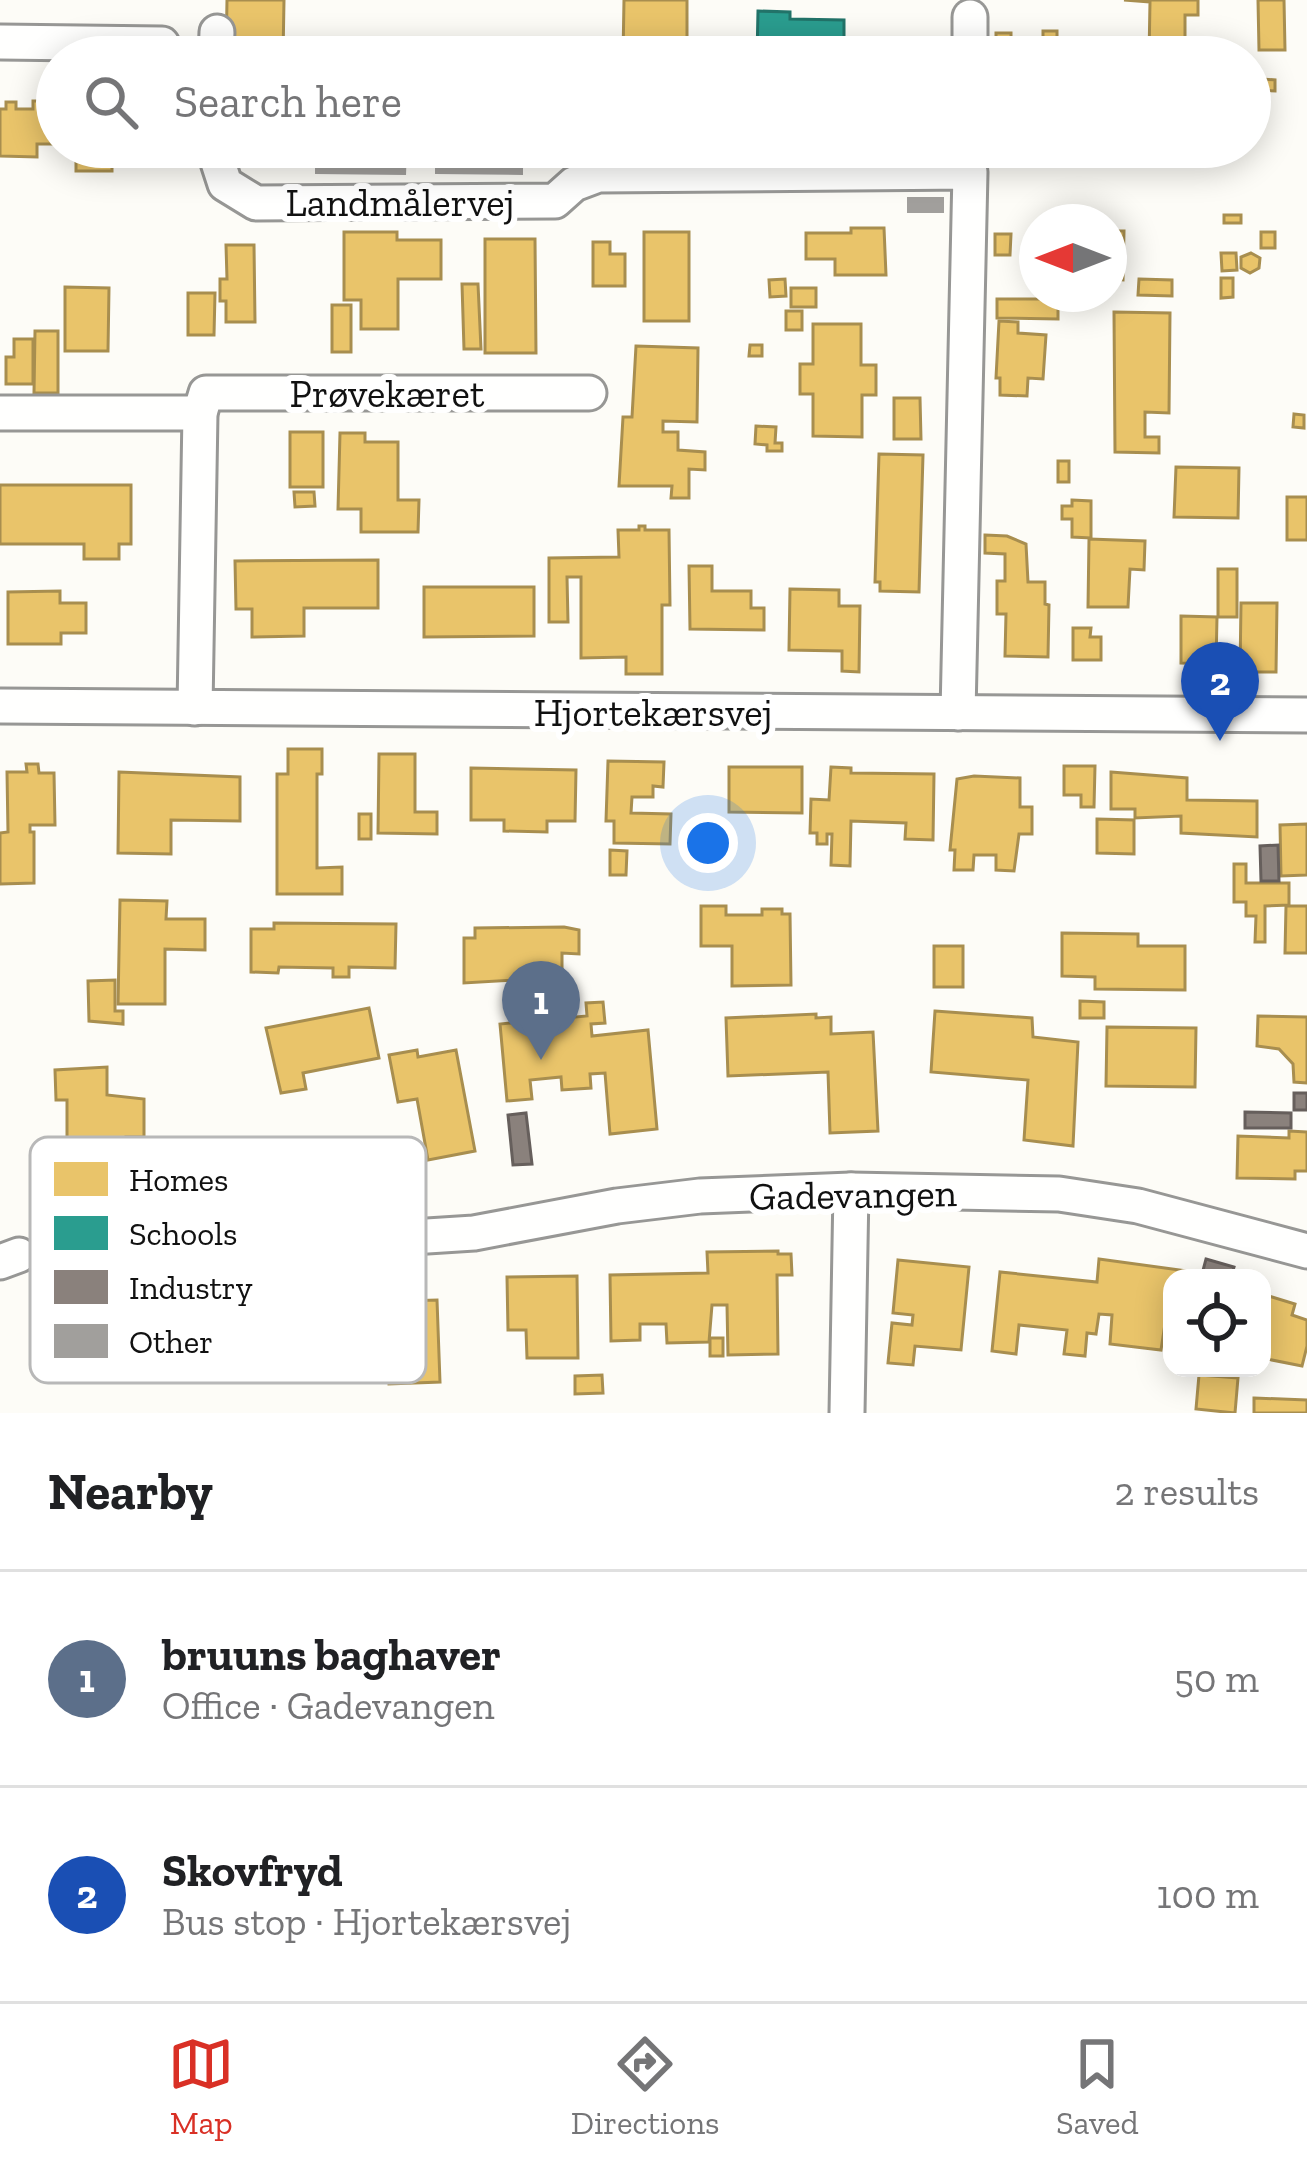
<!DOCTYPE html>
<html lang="en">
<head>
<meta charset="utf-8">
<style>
  :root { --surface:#fff; --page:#f6f6f6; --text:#202124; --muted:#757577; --line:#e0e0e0; --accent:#d93025 }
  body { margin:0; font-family:"Zilla Slab",serif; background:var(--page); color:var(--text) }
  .controls { position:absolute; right:36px; bottom:36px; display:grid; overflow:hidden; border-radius:24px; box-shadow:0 6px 30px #0003 }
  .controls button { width:108px; height:108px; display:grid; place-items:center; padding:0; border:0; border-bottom:3px solid var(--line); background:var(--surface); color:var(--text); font:60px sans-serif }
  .compass { position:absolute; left:1019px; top:204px; width:108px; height:108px; border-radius:50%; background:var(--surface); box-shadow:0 6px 30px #0003; rotate:270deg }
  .you { position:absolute; left:708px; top:843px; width:42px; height:42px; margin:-30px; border:9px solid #fff; border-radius:50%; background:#1a73e8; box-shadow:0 0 0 18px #1a73e833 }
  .badge { display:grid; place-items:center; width:78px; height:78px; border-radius:50%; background:var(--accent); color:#fff; font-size:39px; font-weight:700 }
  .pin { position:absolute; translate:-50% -99px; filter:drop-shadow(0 3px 6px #0008) }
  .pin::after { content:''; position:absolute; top:63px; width:42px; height:36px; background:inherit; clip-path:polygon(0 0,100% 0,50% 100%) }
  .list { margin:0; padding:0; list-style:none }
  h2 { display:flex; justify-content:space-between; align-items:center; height:156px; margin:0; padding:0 48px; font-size:51px }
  h2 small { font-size:39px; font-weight:400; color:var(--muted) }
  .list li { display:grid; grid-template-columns:78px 1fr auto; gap:36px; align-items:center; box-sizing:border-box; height:216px; padding:0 48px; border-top:3px solid var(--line) }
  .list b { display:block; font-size:45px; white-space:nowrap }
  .list p { margin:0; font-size:39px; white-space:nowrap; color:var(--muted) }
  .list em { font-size:39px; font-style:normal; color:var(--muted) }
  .icon { flex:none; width:66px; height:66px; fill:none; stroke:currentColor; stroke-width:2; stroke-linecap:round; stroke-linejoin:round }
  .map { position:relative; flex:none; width:1307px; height:1413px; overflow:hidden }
  .search { position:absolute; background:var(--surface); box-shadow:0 6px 30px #0003; left:36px; right:36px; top:36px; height:132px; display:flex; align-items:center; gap:30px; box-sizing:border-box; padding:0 42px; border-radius:66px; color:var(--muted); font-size:45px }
  .sheet { height:588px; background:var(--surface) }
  nav { display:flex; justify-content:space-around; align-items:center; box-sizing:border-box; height:168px; border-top:3px solid var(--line); background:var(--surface); font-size:33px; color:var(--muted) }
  nav a { display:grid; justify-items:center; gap:6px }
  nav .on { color:var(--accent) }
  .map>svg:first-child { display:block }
  .homes { fill:#e9c46a; stroke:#a88e4f; stroke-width:3 }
  .schools { fill:#2a9d8f; stroke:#227369; stroke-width:3 }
  .industry { fill:#8a817c; stroke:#665f5c; stroke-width:3 }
  .building { fill:#a19f9c }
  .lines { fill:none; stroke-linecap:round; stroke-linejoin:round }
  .minor-casing { stroke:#979795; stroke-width:39 }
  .minor { stroke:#fffffe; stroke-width:33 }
  .labels { text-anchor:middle; stroke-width:12; stroke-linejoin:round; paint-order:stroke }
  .street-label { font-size:39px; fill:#111; stroke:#fff }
  .key { fill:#fff; stroke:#b8b8b8; stroke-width:3 }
  .key-label { font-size:33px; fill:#111 }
</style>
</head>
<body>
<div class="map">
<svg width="1307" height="1413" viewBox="0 0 1307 1413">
  <rect width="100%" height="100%" fill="#fdfcf7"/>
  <!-- homes -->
  <g class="homes">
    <polygon points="227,0 284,0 283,57 226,57"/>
    <polygon points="624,0 687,0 687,57 623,57"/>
    <polygon points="1124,0 1198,0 1198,15 1185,15 1185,57 1149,57 1150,2"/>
    <polygon points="1258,0 1284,0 1285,50 1259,50"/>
    <polygon points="1043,31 1057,31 1057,45 1089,47 1090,57 1020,57 1020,47 1043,45"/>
    <rect x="996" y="33" width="15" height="24"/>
    <polygon points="1262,79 1275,80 1275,91 1261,90"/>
    <polygon points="33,101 57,101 57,144 37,144 37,157 0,156 0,109 6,109 6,102 16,102 16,109 33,109"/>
    <polygon points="76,147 161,147 161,157 112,157 112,171 76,171"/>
    <rect x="1224" y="215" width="17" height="8"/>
    <polygon points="851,228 884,228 886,275 835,275 835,259 806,259 806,233 851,233"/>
    <polygon points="1109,231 1124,231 1123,280 1109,279"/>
    <polygon points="344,232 397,232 397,240 441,240 441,279 398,279 398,329 361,329 361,300 344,300"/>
    <rect x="644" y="232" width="45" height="89"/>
    <rect x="1261" y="232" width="14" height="16"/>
    <polygon points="995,234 1011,234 1010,255 995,255"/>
    <polygon points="485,239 535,239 536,353 485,353"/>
    <polygon points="593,242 610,242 610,254 625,254 625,286 593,286"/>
    <polygon points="226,245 254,245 255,322 226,322 226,301 220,301 220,279 227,279"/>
    <polygon points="1221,253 1236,253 1237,270 1222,271"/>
    <polygon points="1251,253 1260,258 1259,268 1250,273 1241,268 1241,257"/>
    <polygon points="1221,278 1233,278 1233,297 1221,298"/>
    <polygon points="785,279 786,296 770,297 769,280"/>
    <polygon points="1139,279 1172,280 1172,296 1138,295"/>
    <polygon points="462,284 478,284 481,349 464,349"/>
    <polygon points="65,287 109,288 108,351 65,351"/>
    <rect x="791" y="288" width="25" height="19"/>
    <polygon points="188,293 215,293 214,335 188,335"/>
    <polygon points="997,299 1058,299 1058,319 997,318"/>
    <rect x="332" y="305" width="19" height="47"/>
    <rect x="786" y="311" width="16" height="19"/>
    <polygon points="1114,312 1170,313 1169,413 1145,412 1145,437 1159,437 1159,453 1115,452"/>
    <polygon points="999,321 1018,322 1018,333 1046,335 1043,379 1028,378 1027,396 1000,395 1000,378 996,378"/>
    <polygon points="813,324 861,324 861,365 876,365 876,395 862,395 862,437 813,436 813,394 800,394 800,364 813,364"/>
    <polygon points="35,331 58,331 58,393 34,393"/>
    <polygon points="14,339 33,339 33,384 6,384 6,357 14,357"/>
    <polygon points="750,345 762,345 762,356 749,356"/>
    <polygon points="636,346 698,348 697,422 663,421 663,432 678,432 678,450 705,452 705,470 689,469 689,498 671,498 672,486 619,486 623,417 632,417"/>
    <polygon points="894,398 920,398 921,439 894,439"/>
    <polygon points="1294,414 1304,415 1304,428 1293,427"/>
    <polygon points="756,426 776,427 775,443 782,443 782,451 767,451 767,445 755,444"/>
    <rect x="290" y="432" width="33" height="55"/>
    <polygon points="340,433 365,433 365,442 398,442 398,500 419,500 418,532 361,532 361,509 338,509"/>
    <polygon points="879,454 923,455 919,592 880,591 880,582 875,582"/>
    <rect x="1058" y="461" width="11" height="21"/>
    <polygon points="1176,467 1239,468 1238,518 1174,517"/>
    <polygon points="0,485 131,485 131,544 119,544 119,559 84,559 84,544 0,544"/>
    <polygon points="294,492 314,492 315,506 295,507"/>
    <rect x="1287" y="497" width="20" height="43"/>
    <polygon points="1072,500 1091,501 1091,538 1072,537 1072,519 1062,519 1062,506 1072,506"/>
    <polygon points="639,526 645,526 645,530 669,530 670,605 662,605 662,674 626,674 626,657 581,658 581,577 567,577 568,622 549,622 549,558 619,557 618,530 639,530"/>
    <polygon points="985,535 1007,536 1026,544 1028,582 1045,582 1045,604 1049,605 1048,657 1005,656 1006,614 997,614 997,581 1005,581 1005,554 985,553"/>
    <polygon points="1089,539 1145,541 1144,570 1130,569 1128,607 1088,607"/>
    <polygon points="378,560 378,608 304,608 304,636 252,637 252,609 236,609 235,561"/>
    <polygon points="689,566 712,566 712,591 751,591 751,608 764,608 764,630 690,629"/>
    <rect x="1218" y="569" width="19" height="48"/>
    <polygon points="424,587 534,587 534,636 424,637"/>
    <polygon points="790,589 839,590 839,606 860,606 859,672 842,671 842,651 789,650"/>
    <polygon points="60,591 60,603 86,603 86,633 61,633 61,644 8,644 8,592"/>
    <polygon points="1241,603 1277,603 1276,672 1240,672"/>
    <polygon points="1181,616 1217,617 1216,664 1181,663"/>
    <polygon points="1073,628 1091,628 1090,637 1101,637 1101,660 1073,660"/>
    <polygon points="288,749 322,749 322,774 317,774 317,868 342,867 342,894 277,894 277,774 288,774"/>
    <polygon points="379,754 415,754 415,812 437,812 437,834 378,833"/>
    <polygon points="608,761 664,762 663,787 653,786 653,797 632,797 631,813 671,814 670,844 614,843 614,821 606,821"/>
    <polygon points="26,764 38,764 39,773 54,773 55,825 30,825 30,832 34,832 34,883 0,884 0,833 8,832 7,772 27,772"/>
    <polygon points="1064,766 1095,766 1094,807 1081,807 1081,795 1064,795"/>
    <polygon points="729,767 802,767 802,813 729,812"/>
    <polygon points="831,767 851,768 851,773 934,774 933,840 905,839 906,823 851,821 850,866 831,865 832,834 827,834 827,844 817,844 817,833 810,833 811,799 829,800"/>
    <polygon points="471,768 576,770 575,821 547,821 547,832 504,831 504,820 471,820"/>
    <polygon points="119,772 240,777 240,821 171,820 171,854 118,853"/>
    <polygon points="1111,772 1187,778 1187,800 1257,801 1257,837 1181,833 1181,816 1135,818 1135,809 1111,809"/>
    <polygon points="974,776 1020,778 1020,807 1032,807 1032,834 1019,834 1014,871 996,870 996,855 974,855 973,870 954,870 955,850 950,850 957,779"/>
    <rect x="359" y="814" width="12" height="25"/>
    <polygon points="1097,819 1134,820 1134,854 1097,853"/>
    <polygon points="1307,824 1307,875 1281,876 1280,825"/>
    <polygon points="610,850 627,851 626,875 610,875"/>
    <polygon points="1234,864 1246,864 1246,883 1289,883 1289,905 1265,906 1265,942 1255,942 1256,916 1246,916 1246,902 1234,902"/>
    <polygon points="120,900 167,901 166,919 205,919 205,950 165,949 165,1004 118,1004"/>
    <polygon points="701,906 726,906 726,915 762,915 762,909 782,909 782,914 790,914 791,985 732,986 732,946 701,946"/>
    <polygon points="1286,906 1307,906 1307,953 1285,953"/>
    <polygon points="274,923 396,924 395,968 349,967 349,977 333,977 333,968 279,967 278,973 251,972 251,929 274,929"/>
    <polygon points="564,927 579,930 579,954 562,953 562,977 464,983 464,938 475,938 475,928"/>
    <polygon points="1062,933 1138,934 1138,946 1185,946 1185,990 1095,989 1095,977 1062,976"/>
    <rect x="934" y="946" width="29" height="41"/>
    <polygon points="115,980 115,1011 123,1011 123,1024 89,1021 88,981"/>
    <polygon points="1080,1001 1104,1002 1104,1018 1080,1018"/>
    <polygon points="603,1002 605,1023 591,1024 592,1036 648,1030 657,1129 610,1134 605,1073 590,1074 591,1088 562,1090 561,1077 530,1080 532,1099 507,1101 500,1024 587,1016 586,1003"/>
    <polygon points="369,1008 379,1058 303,1073 306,1089 281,1093 266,1028"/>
    <polygon points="935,1011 1032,1018 1033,1037 1078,1042 1073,1146 1024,1140 1028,1080 931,1072"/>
    <polygon points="816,1014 816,1018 831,1017 831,1034 873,1032 878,1131 830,1133 828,1072 728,1076 726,1018"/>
    <polygon points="1258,1016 1307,1017 1307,1083 1294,1082 1293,1064 1279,1049 1257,1046"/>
    <polygon points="1107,1027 1196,1028 1195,1087 1106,1086"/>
    <polygon points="417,1050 418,1057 456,1050 475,1151 428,1160 417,1099 398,1102 389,1055"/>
    <polygon points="107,1067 107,1095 144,1099 144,1137 126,1137 126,1141 112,1141 112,1145 67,1142 67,1100 56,1100 55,1070"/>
    <polygon points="1289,1131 1307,1132 1307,1171 1295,1171 1295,1179 1237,1178 1238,1136 1289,1138"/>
    <polygon points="778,1251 778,1254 791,1254 792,1275 777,1275 778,1354 728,1355 727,1305 712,1305 709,1342 667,1343 666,1324 640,1324 640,1340 611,1341 610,1275 708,1273 707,1252"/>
    <polygon points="1099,1259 1187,1271 1186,1278 1172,1278 1161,1350 1110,1344 1112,1315 1099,1314 1096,1334 1087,1333 1085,1356 1064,1354 1067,1330 1019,1325 1016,1354 992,1351 1000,1272 1097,1282"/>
    <polygon points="898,1260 969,1267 961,1350 915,1346 913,1365 888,1363 892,1323 912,1325 913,1315 893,1313"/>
    <polygon points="577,1276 578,1358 527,1358 526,1330 508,1330 507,1277"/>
    <polygon points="1262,1294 1295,1304 1292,1315 1307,1320 1307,1346 1302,1366 1262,1358"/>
    <polygon points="437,1300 440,1382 389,1384 388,1354 373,1355 374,1373 271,1376 270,1325 368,1323 367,1302"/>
    <rect x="710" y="1338" width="13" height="18"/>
    <polygon points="602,1375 603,1393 575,1394 575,1376"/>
    <polygon points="1199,1375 1238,1378 1235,1413 1196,1409"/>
    <polygon points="1254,1398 1307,1400 1307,1413 1254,1413"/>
  </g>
  <!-- schools -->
  <polygon class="schools" points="758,11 790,12 790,19 844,20 844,57 757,57"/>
  <!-- industry -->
  <g class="industry">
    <polygon points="1278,845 1279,881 1261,881 1260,846"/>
    <rect x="1294" y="1093" width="13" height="17"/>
    <polygon points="1245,1112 1291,1113 1291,1128 1245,1128"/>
    <polygon points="526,1113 532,1164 513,1165 508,1115"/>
    <polygon points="1206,1259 1234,1267 1231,1278 1201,1278"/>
  </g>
  <!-- building -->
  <g class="building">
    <polygon points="315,147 407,147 406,175 315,174"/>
    <polygon points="435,147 523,147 523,175 435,174"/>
    <rect x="907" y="197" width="37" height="16"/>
  </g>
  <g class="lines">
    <defs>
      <g id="minor">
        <polyline points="970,17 970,57"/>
        <polyline points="0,42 162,44"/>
        <polyline points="216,57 217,32"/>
        <polyline points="213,147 225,184 256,203 555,201 574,184 598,175 970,172 958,713"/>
        <polyline points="0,413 200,413"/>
        <polyline points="0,706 1307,715"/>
        <polyline points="195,708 200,413 206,393 589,393"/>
        <polyline points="396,1238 474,1233 617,1206 700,1196 851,1190 1059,1194 1138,1206 1307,1251"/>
        <polyline points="0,1262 19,1255"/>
        <polyline points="847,1413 851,1190"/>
      </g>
    </defs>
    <!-- minor casing -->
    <use href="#minor" class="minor-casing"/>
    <!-- minor -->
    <use href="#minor" class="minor"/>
  </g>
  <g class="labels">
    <!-- street labels -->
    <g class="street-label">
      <text x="400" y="216">Landmålervej</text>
      <text x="387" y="407">Prøvekæret</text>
      <text x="653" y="726">Hjortekærsvej</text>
      <text transform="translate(853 1194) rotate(-1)" y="14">Gadevangen</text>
    </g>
  </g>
  <!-- legend -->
  <rect x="30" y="1137" width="396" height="246" rx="18" class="key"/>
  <rect x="54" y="1162" width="54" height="34" fill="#e9c46a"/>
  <rect x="54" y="1216" width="54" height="34" fill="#2a9d8f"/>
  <rect x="54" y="1270" width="54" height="34" fill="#8a817c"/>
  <rect x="54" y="1324" width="54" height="34" fill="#a19f9c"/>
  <g class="key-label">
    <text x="129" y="1191">Homes</text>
    <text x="129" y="1245">Schools</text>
    <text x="129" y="1299">Industry</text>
    <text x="129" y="1353">Other</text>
  </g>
</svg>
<div class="controls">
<button><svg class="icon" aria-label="locate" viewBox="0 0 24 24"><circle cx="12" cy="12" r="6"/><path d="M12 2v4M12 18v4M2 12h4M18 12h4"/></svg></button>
</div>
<svg class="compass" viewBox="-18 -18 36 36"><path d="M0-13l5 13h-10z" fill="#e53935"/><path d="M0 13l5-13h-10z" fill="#757577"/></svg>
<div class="you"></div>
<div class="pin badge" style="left:541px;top:1060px;background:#5c6f8a">1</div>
<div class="pin badge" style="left:1220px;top:741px;background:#1a4fb4">2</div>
<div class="search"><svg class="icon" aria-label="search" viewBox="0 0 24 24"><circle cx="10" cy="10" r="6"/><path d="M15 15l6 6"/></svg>Search here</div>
</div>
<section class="sheet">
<h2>Nearby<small>2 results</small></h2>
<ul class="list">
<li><span class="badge" style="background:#5c6f8a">1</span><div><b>bruuns baghaver</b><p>Office · Gadevangen</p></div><em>50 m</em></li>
<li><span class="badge" style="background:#1a4fb4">2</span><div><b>Skovfryd</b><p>Bus stop · Hjortekærsvej</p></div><em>100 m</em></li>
</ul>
</section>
<nav>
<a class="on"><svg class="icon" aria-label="map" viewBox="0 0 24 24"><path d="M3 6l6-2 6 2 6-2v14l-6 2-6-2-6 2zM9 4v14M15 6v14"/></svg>Map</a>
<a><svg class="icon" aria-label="directions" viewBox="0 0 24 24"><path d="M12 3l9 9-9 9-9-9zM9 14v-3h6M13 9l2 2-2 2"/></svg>Directions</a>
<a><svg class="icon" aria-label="saved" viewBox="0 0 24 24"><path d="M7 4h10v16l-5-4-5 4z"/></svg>Saved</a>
</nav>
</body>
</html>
